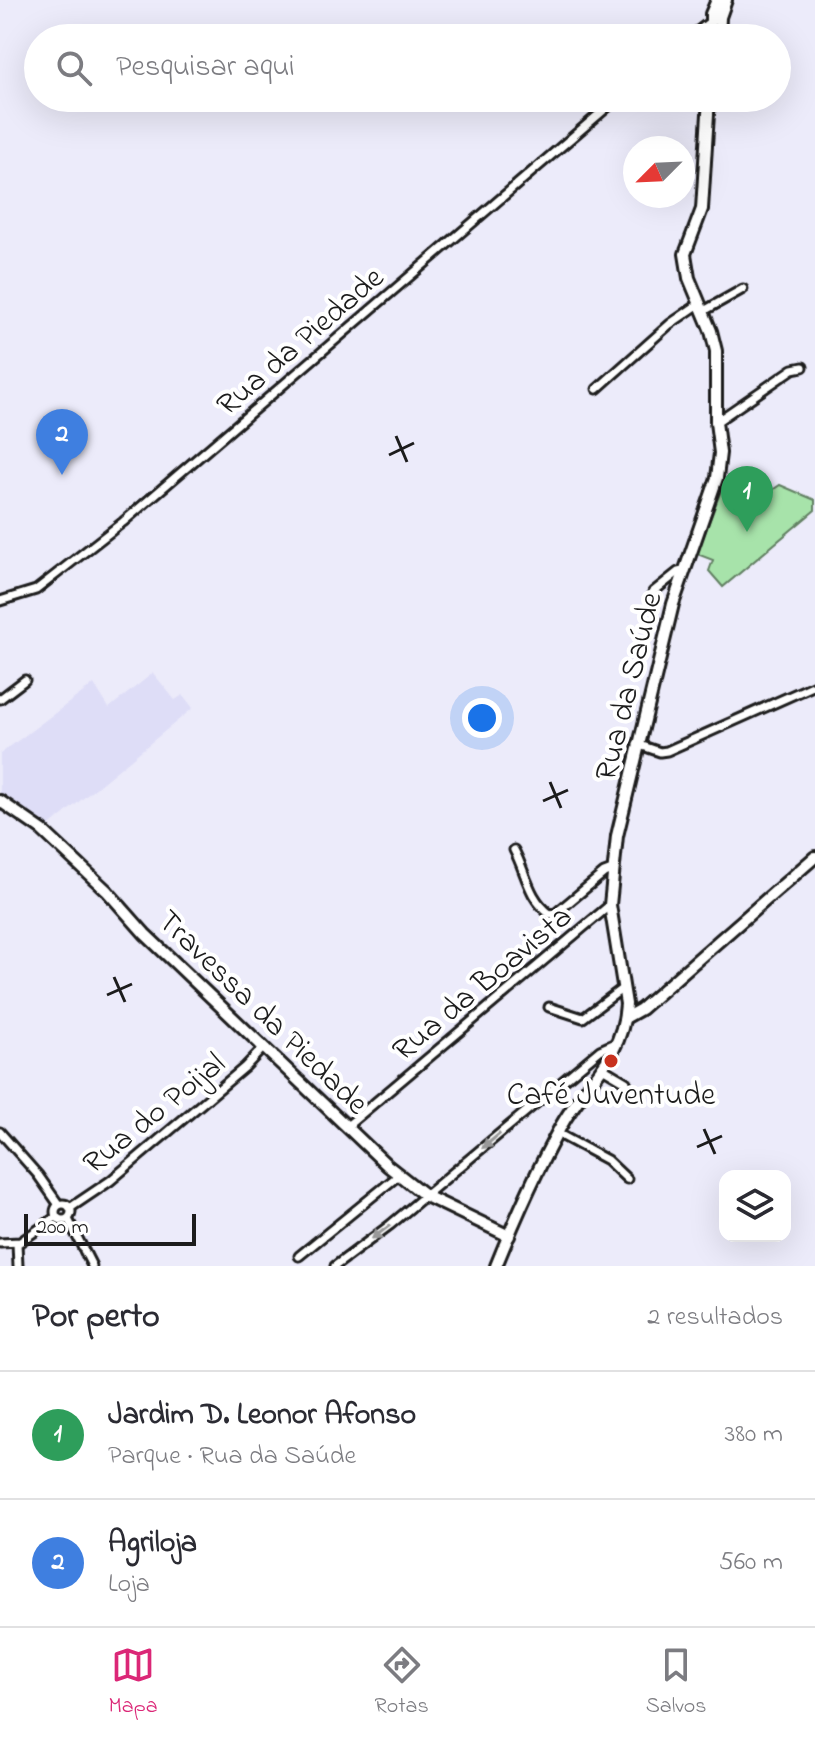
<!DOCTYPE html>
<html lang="pt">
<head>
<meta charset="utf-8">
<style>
  :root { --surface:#fff; --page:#f2f2f3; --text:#2b2b33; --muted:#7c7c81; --line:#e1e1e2; --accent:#db2777 }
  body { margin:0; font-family:"Indie Flower",sans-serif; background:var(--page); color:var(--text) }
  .controls { position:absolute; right:24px; bottom:24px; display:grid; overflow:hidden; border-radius:16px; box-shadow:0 8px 32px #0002 }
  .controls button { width:72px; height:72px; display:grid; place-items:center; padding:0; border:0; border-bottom:2px solid var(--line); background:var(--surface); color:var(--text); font:40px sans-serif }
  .compass { position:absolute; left:623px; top:136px; width:72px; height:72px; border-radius:50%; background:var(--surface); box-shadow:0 8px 32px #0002; rotate:246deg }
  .scale { position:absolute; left:24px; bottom:20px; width:172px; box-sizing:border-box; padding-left:8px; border:4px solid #1c1c1c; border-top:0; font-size:22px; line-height:28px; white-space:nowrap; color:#1c1c1c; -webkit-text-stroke:6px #fff; paint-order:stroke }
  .you { position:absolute; left:482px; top:718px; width:28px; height:28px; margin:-20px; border:6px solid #fff; border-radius:50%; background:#1a73e8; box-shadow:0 0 0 12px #1a73e833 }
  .badge { display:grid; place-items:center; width:52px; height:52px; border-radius:50%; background:var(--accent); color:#fff; font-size:26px; font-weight:700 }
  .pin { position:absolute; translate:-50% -66px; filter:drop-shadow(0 2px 4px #0008) }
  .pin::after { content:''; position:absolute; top:42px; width:28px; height:24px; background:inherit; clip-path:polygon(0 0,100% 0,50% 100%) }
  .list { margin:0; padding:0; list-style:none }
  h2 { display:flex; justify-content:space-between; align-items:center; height:104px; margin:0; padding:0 32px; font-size:34px }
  h2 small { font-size:26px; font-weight:400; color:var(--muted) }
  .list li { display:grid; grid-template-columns:52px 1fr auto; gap:24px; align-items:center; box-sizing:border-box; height:128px; padding:0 32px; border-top:2px solid var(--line) }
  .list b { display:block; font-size:30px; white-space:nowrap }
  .list p { margin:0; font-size:26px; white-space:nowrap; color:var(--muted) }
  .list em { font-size:26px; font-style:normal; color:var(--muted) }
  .icon { flex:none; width:44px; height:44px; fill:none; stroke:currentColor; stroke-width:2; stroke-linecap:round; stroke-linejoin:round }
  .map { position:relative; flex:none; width:815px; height:1266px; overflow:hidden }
  .search { position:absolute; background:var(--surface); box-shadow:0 8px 32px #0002; left:24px; right:24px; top:24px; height:88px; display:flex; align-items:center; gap:20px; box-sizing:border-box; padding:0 28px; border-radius:44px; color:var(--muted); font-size:30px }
  .sheet { height:360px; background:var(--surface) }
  nav { display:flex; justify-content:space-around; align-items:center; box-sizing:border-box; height:112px; border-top:2px solid var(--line); background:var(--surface); font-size:22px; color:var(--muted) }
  nav a { display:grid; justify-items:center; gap:4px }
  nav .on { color:var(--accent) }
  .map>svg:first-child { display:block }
  .built { fill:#deddf7 }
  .green { fill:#a7e3aa; stroke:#628063; stroke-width:2 }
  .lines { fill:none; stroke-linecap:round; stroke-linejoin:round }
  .street-casing { stroke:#1c1c1c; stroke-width:13 }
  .secondary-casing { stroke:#1c1c1c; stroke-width:16 }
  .street { stroke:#fff; stroke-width:7 }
  .secondary { stroke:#fff; stroke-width:10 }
  .oneway { fill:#999 }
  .ticks { fill:none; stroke:#1c1c1c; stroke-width:3 }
  .poi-dot { fill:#c8321e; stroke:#fff; stroke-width:3 }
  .labels { text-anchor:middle; stroke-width:8; stroke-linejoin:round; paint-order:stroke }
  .street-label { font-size:32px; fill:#1c1c1c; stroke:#fff }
  .poi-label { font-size:32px; fill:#1c1c1c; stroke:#fff }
</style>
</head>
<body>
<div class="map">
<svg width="815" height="1266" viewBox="0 0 815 1266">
  <rect width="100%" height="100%" fill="#ecebfa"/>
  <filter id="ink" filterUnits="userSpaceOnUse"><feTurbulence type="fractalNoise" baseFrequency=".0125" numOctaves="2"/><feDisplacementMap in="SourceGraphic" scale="16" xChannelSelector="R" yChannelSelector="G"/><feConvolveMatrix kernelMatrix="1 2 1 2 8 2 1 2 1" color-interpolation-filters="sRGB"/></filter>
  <g filter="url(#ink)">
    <!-- built -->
    <polygon class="built" points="153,673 175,700 183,695 193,708 47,828 0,796 0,754 94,684 109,708"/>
    <!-- green -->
    <polygon class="green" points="780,485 815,500 815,510 723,587 709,571 713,560 697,554 722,488 756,501"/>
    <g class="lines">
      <defs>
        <g id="street">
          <polyline points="689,38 711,21"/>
          <polyline points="702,312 743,289"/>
          <polyline points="597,389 670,324 699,304"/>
          <polyline points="716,422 793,369 803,367"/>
          <polyline points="653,592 678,572 683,571"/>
          <polyline points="0,601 36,590 123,522 618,98"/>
          <polyline points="0,699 25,680"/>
          <polyline points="637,744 660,752 667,751 815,685"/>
          <path d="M514 850C526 872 528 898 550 914L556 913 604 873 612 870"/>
          <polyline points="549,1007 583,1018 623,988"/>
          <polyline points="604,1069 626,1082 630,1093"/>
          <polyline points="346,1127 610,905"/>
          <polyline points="0,1132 38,1175 59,1205"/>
          <polyline points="557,1133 607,1160 627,1179"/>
          <circle cx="63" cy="1212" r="8"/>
          <polyline points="70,1208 110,1181 245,1067 263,1048"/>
          <polyline points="68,1219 92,1266"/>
          <polyline points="0,1243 20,1242 56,1217"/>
          <polyline points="17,1243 18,1266"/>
          <polyline points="299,1256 399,1175"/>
          <polyline points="335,1266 390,1225 600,1050 618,1042"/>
        </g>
        <g id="secondary">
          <polyline points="711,21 711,14 717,0"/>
          <polyline points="719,38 720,17 726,0"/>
          <polyline points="0,801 42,830 107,891 145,934 388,1166 426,1196 509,1236"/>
          <polyline points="625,1018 641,1009 815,857"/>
          <path d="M496 1266C515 1219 536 1171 561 1126 585 1082 623 1059 626 1004L610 905 617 836 673 604 717 478 720 453 716 422V351L711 331 689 278 685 254 702 209 709 98"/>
        </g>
      </defs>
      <!-- street casing -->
      <use href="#street" class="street-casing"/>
      <!-- secondary casing -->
      <use href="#secondary" class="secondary-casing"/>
      <!-- street -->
      <use href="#street" class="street"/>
      <!-- secondary -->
      <use href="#secondary" class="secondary"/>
    </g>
    <!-- one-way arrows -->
    <defs><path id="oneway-solid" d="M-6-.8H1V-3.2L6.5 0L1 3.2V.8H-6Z" transform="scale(2)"/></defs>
    <g class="oneway">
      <use href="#oneway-solid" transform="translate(491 1141) rotate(140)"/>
      <use href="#oneway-solid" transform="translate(381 1232) rotate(143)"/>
    </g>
  </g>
  <!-- ticks -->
  <path class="ticks" d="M396 436 407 462M389 455 414 443M550 782 561 808M543 801 568 790M114 977 125 1002M107 995 132 984M704 1129 715 1154M697 1147 722 1136"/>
  <!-- markers -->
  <circle class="poi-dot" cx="611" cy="1061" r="8"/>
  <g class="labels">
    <!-- street labels -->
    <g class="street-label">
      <text transform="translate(299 340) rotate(-41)" y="11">Rua da Piedade</text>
      <text transform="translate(627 686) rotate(-76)" y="11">Rua da Saúde</text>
      <text transform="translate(481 982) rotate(-40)" y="11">Rua da Boavista</text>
      <text transform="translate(264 1011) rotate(44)" y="11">Travessa da Piedade</text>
      <text transform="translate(153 1112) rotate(-39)" y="11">Rua do Poijal</text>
    </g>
    <!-- poi labels -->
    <g class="poi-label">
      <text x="611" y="1104">Café Juventude</text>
    </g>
  </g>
</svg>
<div class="controls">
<button><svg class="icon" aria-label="layers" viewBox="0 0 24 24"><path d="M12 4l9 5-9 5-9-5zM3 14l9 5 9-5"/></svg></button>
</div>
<svg class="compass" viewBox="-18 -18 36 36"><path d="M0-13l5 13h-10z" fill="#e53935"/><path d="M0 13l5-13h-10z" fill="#7c7c81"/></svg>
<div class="scale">200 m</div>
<div class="you"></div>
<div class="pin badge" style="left:747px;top:532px;background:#2e9e5b">1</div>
<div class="pin badge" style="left:62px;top:475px;background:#3f7fe0">2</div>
<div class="search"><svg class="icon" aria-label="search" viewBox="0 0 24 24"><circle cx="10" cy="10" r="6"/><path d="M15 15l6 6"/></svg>Pesquisar aqui</div>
</div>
<section class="sheet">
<h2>Por perto<small>2 resultados</small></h2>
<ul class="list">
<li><span class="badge" style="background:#2e9e5b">1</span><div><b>Jardim D. Leonor Afonso</b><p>Parque · Rua da Saúde</p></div><em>380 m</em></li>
<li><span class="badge" style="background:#3f7fe0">2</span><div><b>Agriloja</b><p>Loja</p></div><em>560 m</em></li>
</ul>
</section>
<nav>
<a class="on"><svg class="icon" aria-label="map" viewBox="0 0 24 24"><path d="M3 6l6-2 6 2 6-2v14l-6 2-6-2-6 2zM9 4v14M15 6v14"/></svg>Mapa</a>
<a><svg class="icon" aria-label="directions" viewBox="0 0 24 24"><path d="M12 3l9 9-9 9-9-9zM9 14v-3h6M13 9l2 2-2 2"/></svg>Rotas</a>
<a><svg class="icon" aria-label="saved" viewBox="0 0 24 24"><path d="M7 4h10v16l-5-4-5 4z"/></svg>Salvos</a>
</nav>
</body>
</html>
